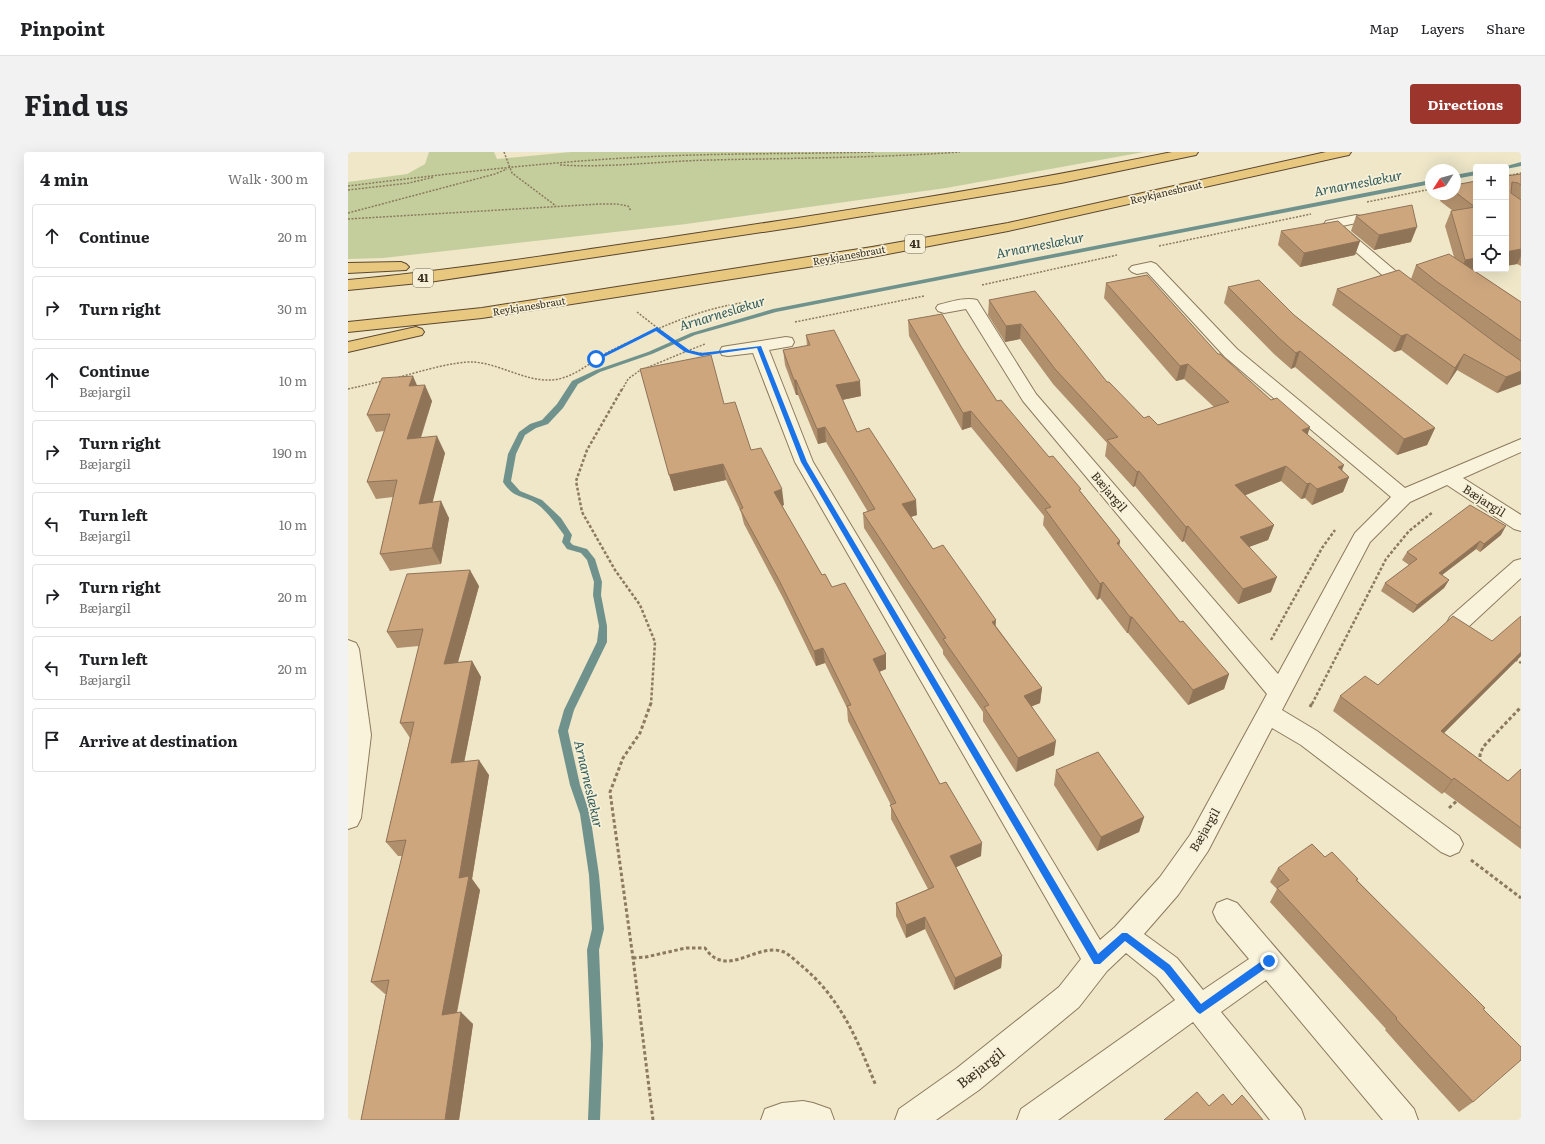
<!DOCTYPE html>
<html lang="en">
<head>
<meta charset="utf-8">
<style>
  :root { --surface:#fff; --page:#f2f2f2; --text:#202124; --muted:#757577; --line:#e0e0e0; --accent:#9c352c }
  body { margin:0; font-family:Literata,serif; background:var(--page); color:var(--text) }
  .controls { position:absolute; right:12px; top:12px; display:grid; overflow:hidden; border-radius:4px; box-shadow:0 4px 16px #0002 }
  .controls button { width:36px; height:36px; display:grid; place-items:center; padding:0; border:0; border-bottom:1px solid var(--line); background:var(--surface); color:var(--text); font:20px sans-serif }
  .compass { position:absolute; left:1077px; top:12px; width:36px; height:36px; border-radius:50%; background:var(--surface); box-shadow:0 4px 16px #0002; rotate:234deg }
  .stop { position:absolute; width:12px; height:12px; margin:-9px; border:3px solid #1a73e8; border-radius:50%; background:#fff }
  .stop.end { background:#1a73e8; border-color:#fff; box-shadow:0 1px 4px #0008 }
  .list { margin:0; padding:0; list-style:none }
  h2 { display:flex; justify-content:space-between; align-items:center; height:52px; margin:0; padding:0 16px; font-size:17px }
  h2 small { font-size:13px; font-weight:400; color:var(--muted) }
  .list li { display:grid; grid-template-columns:26px 1fr auto; gap:12px; align-items:center; box-sizing:border-box; height:64px; margin:0 8px 8px; padding:0 8px; border:1px solid var(--line); border-radius:4px }
  .list b { display:block; font-size:15px; white-space:nowrap }
  .list p { margin:0; font-size:13px; white-space:nowrap; color:var(--muted) }
  .list em { font-size:13px; font-style:normal; color:var(--muted) }
  .icon { flex:none; width:22px; height:22px; fill:none; stroke:currentColor; stroke-width:2; stroke-linecap:round; stroke-linejoin:round }
  .map { position:relative; flex:none; width:1173px; height:968px; overflow:hidden; border-radius:4px }
  header { display:flex; align-items:center; gap:24px; box-sizing:border-box; height:56px; padding:0 20px; background:var(--surface); border-bottom:1px solid var(--line) }
  header strong { font-size:19px }
  nav { display:flex; gap:22px; margin-inline-start:auto; font-size:14px }
  .intro { display:flex; align-items:center; justify-content:space-between; box-sizing:border-box; height:96px; padding:0 24px }
  h1 { margin:0; font-size:28px }
  .button { padding:10px 18px; border-radius:4px; background:var(--accent); color:#fff; font-size:14px; font-weight:700 }
  main { display:flex; gap:24px; padding:0 24px }
  aside { flex:1; background:var(--surface); border-radius:4px; box-shadow:0 4px 16px #0002 }
  .map>svg:first-child { display:block }
  .green { fill:#c4ce9c }
  .lines { fill:none; stroke-linecap:round; stroke-linejoin:round }
  .stream { fill:#6f928d; fill-rule:evenodd }
  .minor-casing { stroke:#8c7a5d; stroke-width:2 }
  .tertiary-casing { stroke:#8c7a5d; stroke-width:2 }
  .trunk-casing { stroke:#5a4731; stroke-width:2 }
  .path-far2 { stroke:#8c7a5d; stroke-width:1.5; stroke-dasharray:2 1.5; stroke-linecap:butt }
  .path-far1 { stroke:#8c7a5d; stroke-width:2.5; stroke-dasharray:3 2; stroke-linecap:butt }
  .path { stroke:#8c7a5d; stroke-width:3; stroke-dasharray:3.5 2.5; stroke-linecap:butt }
  .minor { fill:#f9f3dc; fill-rule:evenodd }
  .tertiary { fill:#f9f3dc; fill-rule:evenodd }
  .trunk { fill:#e8c77e; fill-rule:evenodd }
  .wall { fill:#b08f6c }
  .shaded-wall { fill:#907458 }
  .building { fill:#cda67e; stroke:#907458 }
  .route { fill:#1a73e8 }
  .labels { text-anchor:middle; stroke-width:3.5; stroke-linejoin:round; paint-order:stroke }
  .far-street-label { font-size:10px; fill:#3c3020; stroke:#f6f0d8 }
  .shield { fill:#f6f0d8; stroke:#746a57; stroke-width:1 }
  .shield-label { font-size:11px; font-weight:bold; fill:#3c3020 }
  .street-label { font-size:12px; fill:#3c3020; stroke:#f6f0d8 }
  .water-label { font-size:13px; font-style:italic; fill:#305b5c; stroke:#f6f0d8 }
  .near-street-label { font-size:14px; fill:#3c3020; stroke:#f6f0d8 }
</style>
</head>
<body>
<header>
<strong>Pinpoint</strong>
<nav><a>Map</a><a>Layers</a><a>Share</a></nav>
</header>
<div class="intro"><h1>Find us</h1><a class="button">Directions</a></div>
<main>
<aside>
<h2>4 min<small>Walk · 300 m</small></h2>
<ul class="list">
<li><svg class="icon" aria-label="ahead" viewBox="0 0 24 24"><path d="M12 20V5M6 11l6-6 6 6"/></svg><div><b>Continue</b></div><em>20 m</em></li>
<li><svg class="icon" aria-label="right" viewBox="0 0 24 24"><path d="M7 20v-9h11M14 6l5 5-5 5"/></svg><div><b>Turn right</b></div><em>30 m</em></li>
<li><svg class="icon" aria-label="ahead" viewBox="0 0 24 24"><path d="M12 20V5M6 11l6-6 6 6"/></svg><div><b>Continue</b><p>Bæjargil</p></div><em>10 m</em></li>
<li><svg class="icon" aria-label="right" viewBox="0 0 24 24"><path d="M7 20v-9h11M14 6l5 5-5 5"/></svg><div><b>Turn right</b><p>Bæjargil</p></div><em>190 m</em></li>
<li><svg class="icon" aria-label="left" viewBox="0 0 24 24"><path d="M17 20v-9H6M10 6l-5 5 5 5"/></svg><div><b>Turn left</b><p>Bæjargil</p></div><em>10 m</em></li>
<li><svg class="icon" aria-label="right" viewBox="0 0 24 24"><path d="M7 20v-9h11M14 6l5 5-5 5"/></svg><div><b>Turn right</b><p>Bæjargil</p></div><em>20 m</em></li>
<li><svg class="icon" aria-label="left" viewBox="0 0 24 24"><path d="M17 20v-9H6M10 6l-5 5 5 5"/></svg><div><b>Turn left</b><p>Bæjargil</p></div><em>20 m</em></li>
<li><svg class="icon" aria-label="arrive" viewBox="0 0 24 24"><path d="M6 21V4h12l-3 4 3 4H6"/></svg><div><b>Arrive at destination</b></div></li>
</ul>
</aside>
<div class="map">
<svg width="1173" height="968" viewBox="0 0 1173 968">
  <rect width="100%" height="100%" fill="#efe7c8"/>
  <!-- green -->
  <polygon class="green" points="81,0 146,0 149,7 223,0 796,0 598,36 338,72 35,106 0,107 0,30 59,22 77,12"/>
  <g class="lines">
    <!-- stream -->
    <g class="stream">
      <polygon points="1173,10 1173,14 1158,17 1158,15 1155,15"/>
      <polygon points="1128,19 1128,23 1107,27 1107,23"/>
      <path d="M1083 28V32L428 160 347 183 304 202 252 220 230 232 215 256 200 272 188 276 177 283 168 302 163 329 172 339 194 348 213 366 224 383 222 390 225 393 239 397 247 407 254 430 253 443 259 474V490L226 558 220 579 232 633 242 662 251 723 256 777 251 798 255 893 252 968H240L243 893 239 798 244 777 241 723 232 662 222 633 210 579 216 558 249 490 251 474 245 443 246 430 239 408 233 401 219 397 214 390 216 383C208 372 200 360 189 352 174 342 167 348 155 330L160 302 171 280 182 272 194 268 209 252 224 229 248 218 300 200 343 181 425 157Z"/>
    </g>
    <defs>
      <g id="minor">
        <polygon points="1008,63 1013,64 1015,67 1013,70 994,74 1069,137 1071,140 1069,143 1063,145 1057,143 976,72 978,69"/>
        <path d="M803 110 808 112 889 197 1057 336 1173 287V300L1115 326 1173 363V379L1166 377 1099 333 1062 350 1022 390 934 558 969 579 1111 684 1115 692 1111 700 1102 704 1093 700 953 593 924 576 860 699 830 743 796 782 829 806 855 838 901 807 869 769 865 760 869 751 879 747 889 751 1066 957 1070 968H1035L918 828 873 860 953 957 957 968H922L845 870 710 968H669L673 957 827 848 809 826 778 801 759 819 731 855 631 938 588 968H547L551 957 609 916 711 835 733 807 447 310 405 201 380 204 374 203 372 199 374 195 380 194 438 185 444 186 446 190 444 194 421 198 465 310 752 788 767 775 812 725 842 683 919 542 675 249 618 157 596 161 590 159 588 156 590 153C602 150 617 145 629 148L688 242 930 522 1007 381 1043 345 877 205 799 120 789 122 784 120 781 117 784 114Z"/>
        <polygon points="1173,407 1173,426 1118,477 1110,479 1102,477 1099,471 1102,465 1166,409"/>
        <polygon points="0,488 8,491 11,497 23,583 13,666 9,674 0,677"/>
      </g>
      <polygon id="tertiary" points="455,949 465,951 482,957 486,968 413,968 417,957 434,951"/>
      <g id="trunk">
        <path d="M824 0H850L848 3 843 4 713 31 455 74 81 130 0 138V128C108 118 216 101 324 85 491 60 658 34 824 0Z"/>
        <polygon points="978,0 1003,0 1001,3 996,4 660,79 524,105 134,166 0,180 0,170 134,156 524,95 660,71"/>
        <polygon points="53,110 58,112 61,115 58,118 0,121 0,111"/>
        <polygon points="68,175 74,177 76,180 74,183 0,200 0,190"/>
      </g>
    </defs>
    <!-- minor casing -->
    <use href="#minor" class="minor-casing"/>
    <!-- tertiary casing -->
    <use href="#tertiary" class="tertiary-casing"/>
    <!-- trunk casing -->
    <use href="#trunk" class="trunk-casing"/>
    <!-- path-far2 -->
    <g class="path-far2">
      <polyline points="156,0 164,21 208,54"/>
      <path d="M212 13C263 16 313 9 363 8 446 6 529 6 612 0"/>
      <polyline points="1158,24 1173,21"/>
      <path d="M0 34C98 22 196 10 295 5 372 1 450 2 527 0"/>
      <polyline points="0,38 61,31 86,25"/>
      <polyline points="1019,50 1083,37"/>
      <polyline points="0,61 147,22 159,17"/>
      <polyline points="0,67 252,52 269,52 280,54 283,59"/>
      <polyline points="811,94 963,62"/>
      <polyline points="634,133 769,103"/>
      <polyline points="289,160 339,199 357,192"/>
      <polyline points="447,170 576,144"/>
      <path d="M51 225C71 220 106 209 126 210 154 212 182 233 211 227 231 222 245 208 262 199 304 179 347 158 393 151"/>
      <polyline points="0,237 35,229"/>
      <polyline points="274,238 280,227 291,219 339,199 358,202"/>
    </g>
    <!-- path-far1 -->
    <g class="path-far1">
      <polyline points="274,237 239,298 228,329 234,360 267,418 292,453 307,490 303,552"/>
      <polyline points="923,488 974,396 987,378"/>
      <polyline points="1167,507 1173,511"/>
      <polyline points="964,552 1038,407 1061,379 1085,360"/>
    </g>
    <!-- path -->
    <g class="path">
      <polyline points="303,551 292,581 275,606 262,640 285,806 305,968"/>
      <polyline points="962,555 964,551"/>
      <polyline points="1132,611 1132,603 1135,595 1173,555"/>
      <polyline points="1101,656 1111,647"/>
      <polyline points="1123,708 1173,746"/>
      <path d="M285 806 298 805 338 796H357C379 829 411 787 438 801 444 805 450 811 455 815 493 847 510 889 528 934"/>
    </g>
    <!-- minor -->
    <use href="#minor" class="minor"/>
    <!-- tertiary -->
    <use href="#tertiary" class="tertiary"/>
    <!-- trunk -->
    <use href="#trunk" class="trunk"/>
  </g>
  <!-- wall -->
  <g class="wall">
    <polygon points="1173,22 1173,114 1169,112 1158,114 1158,24"/>
    <polygon points="1128,29 1128,120 1173,150 1173,232 1149,241 1109,218 1099,233 1053,198 1046,200 984,153 989,137 1063,127 1068,113 1106,105 1097,74 1103,59 1105,59 1092,49 1095,42 1107,42 1107,33"/>
    <polygon points="1008,64 1063,90 1026,98 1003,79"/>
    <polygon points="933,79 1012,89 1007,103 952,115 930,93"/>
    <polygon points="758,131 870,202 959,282 994,318 1001,325 995,340 964,353 957,346 953,347 933,329 897,343 926,373 920,388 901,395 923,440 890,452 836,389 834,390 787,334 785,335 757,304 759,291 705,232 672,187 657,190 640,163 641,148 759,230 796,266 810,273 866,255 836,227 828,229 756,146"/>
    <polygon points="880,135 946,163 1087,276 1079,293 1049,303 947,215 943,217 926,202 876,151"/>
    <polygon points="560,168 614,196 649,249 733,340 772,389 771,394 832,470 881,522 876,537 840,553 780,481 779,481 752,446 749,448 695,373 696,364 623,275 614,278 561,184"/>
    <polygon points="458,183 513,244 494,248 509,280 569,363 563,365 585,397 648,474 694,536 692,551 684,554 706,603 668,620 635,569 635,560 595,502 595,498 516,376 515,361 520,360 478,290 470,292 450,243 448,243 437,213 435,198 459,194"/>
    <polygon points="292,217 376,252 436,353 434,354 474,423 484,435 538,517 531,520 592,632 633,704 608,715 654,804 653,816 606,838 577,777 558,786 548,764 548,751 580,737 543,667 543,653 500,569 499,556 477,511 468,514 435,446 396,372 393,360 378,328 326,339"/>
    <polygon points="69,233 84,249 73,286 97,301 84,350 101,366 93,412 42,419 32,402 45,345 28,347 19,330 36,279 28,280 19,263"/>
    <polygon points="1153,383 1132,400 1128,397 1094,423 1101,428 1096,436 1065,461 1033,439 1037,431 1061,413 1054,408 1059,400"/>
    <polygon points="131,434 110,510 124,509 133,525 116,610 141,623 124,727 132,738 109,861 125,872 111,968 13,968 38,842 37,842 23,830 54,704 50,704 38,690 62,586 52,571 71,494 49,496 39,480"/>
    <polygon points="1144,489 1173,504 1096,581 1160,629 1173,617 1173,697 1096,640 1094,642 985,559 992,544 1030,533"/>
    <polygon points="708,618 796,665 791,680 749,699 706,633"/>
    <polygon points="977,705 1009,728 1135,857 1125,950 1111,960 1068,913 1037,878 1038,877 922,750 929,737 922,730 930,716"/>
  </g>
  <!-- shaded-wall -->
  <g class="shaded-wall">
    <polygon points="1069,75 1063,90 1026,98 1031,83"/>
    <polygon points="1012,89 1007,103 952,115 956,101"/>
    <polygon points="1173,97 1173,104 1169,112 1158,114 1158,100"/>
    <polygon points="1128,106 1128,117 1143,117 1110,123 1117,108"/>
    <polygon points="673,172 672,187 657,190 658,174"/>
    <polygon points="1059,182 1053,198 1046,200 1053,184"/>
    <polygon points="952,199 947,215 943,217 948,201"/>
    <polygon points="1116,202 1109,218 1099,233 1107,216"/>
    <polygon points="840,212 836,227 828,229 832,214"/>
    <polygon points="1173,219 1173,232 1149,241 1158,225"/>
    <polygon points="65,224 72,240 61,234"/>
    <polygon points="446,228 448,228 450,243 448,243"/>
    <polygon points="512,229 513,244 489,249 488,233"/>
    <polygon points="77,233 84,249 67,303 59,287"/>
    <polygon points="623,259 623,275 614,278 615,261"/>
    <polygon points="477,275 478,290 470,292 469,277"/>
    <polygon points="962,275 957,291 954,278"/>
    <polygon points="1087,276 1079,293 1049,303 1056,287"/>
    <polygon points="89,284 97,301 80,369 71,352"/>
    <polygon points="375,312 378,328 326,339 321,323"/>
    <polygon points="996,313 990,329 990,315"/>
    <polygon points="938,314 933,329 883,349 887,333"/>
    <polygon points="791,319 787,334 785,335 789,320"/>
    <polygon points="1001,325 995,340 964,353 969,337"/>
    <polygon points="962,331 957,346 953,347 959,332"/>
    <polygon points="434,337 436,353 428,355 426,340"/>
    <polygon points="568,348 569,363 555,367 554,352"/>
    <polygon points="93,349 101,366 93,412 84,396"/>
    <polygon points="926,373 920,388 887,400 892,385"/>
    <polygon points="840,374 836,389 834,390 838,375"/>
    <polygon points="1158,374 1153,383 1132,400 1136,392"/>
    <polygon points="772,389 769,406 769,391"/>
    <polygon points="1132,389 1128,397 1086,429 1091,421"/>
    <polygon points="122,418 131,434 105,528 96,512"/>
    <polygon points="929,425 923,440 890,452 895,437"/>
    <polygon points="1101,428 1096,436 1065,461 1069,453"/>
    <polygon points="755,430 752,446 749,448 752,432"/>
    <polygon points="782,465 784,465 780,481 779,481"/>
    <polygon points="648,468 647,483 644,470"/>
    <polygon points="475,496 477,511 468,514 466,499"/>
    <polygon points="1173,500 1173,504 1084,593 1093,579"/>
    <polygon points="538,502 538,517 526,522 525,507"/>
    <polygon points="124,509 133,525 113,626 103,611"/>
    <polygon points="881,522 876,537 840,553 845,538"/>
    <polygon points="694,536 692,551 675,558 676,544"/>
    <polygon points="708,589 706,603 668,620 670,606"/>
    <polygon points="131,608 141,623 124,727 132,738 106,874 94,863 111,726"/>
    <polygon points="1106,626 1096,640 1094,642 1104,628"/>
    <polygon points="796,665 791,680 749,699 753,685"/>
    <polygon points="634,691 633,704 602,718 602,704"/>
    <polygon points="577,765 577,777 558,786 558,773"/>
    <polygon points="654,804 653,816 606,838 607,826"/>
    <polygon points="113,860 125,872 111,968 97,968"/>
  </g>
  <!-- building -->
  <g class="building">
    <polygon points="1173,22 1173,33 1170,31 1164,30 1163,41 1173,48 1173,97 1158,100 1158,24"/>
    <polygon points="1128,29 1128,106 1117,108 1103,59 1127,55 1107,40 1107,33"/>
    <polygon points="1064,53 1069,75 1031,83 1008,64"/>
    <polygon points="990,69 1012,89 956,101 933,79"/>
    <polygon points="1101,102 1173,150 1173,189 1088,129 1068,113"/>
    <polygon points="1051,118 1149,192 1173,209 1173,219 1158,225 1116,202 1107,216 1059,182 1053,184 989,137"/>
    <polygon points="799,123 870,202 872,202 923,248 929,246 962,275 954,278 996,313 990,315 1001,325 969,337 962,331 959,332 938,314 887,333 926,373 892,385 929,425 895,437 840,374 838,375 791,319 789,320 759,288 770,285 707,217 673,172 658,174 641,148 687,139 759,230 761,230 796,266 801,264 810,273 881,250 840,212 832,214 758,131"/>
    <polygon points="911,128 946,163 1087,276 1056,287 952,199 948,201 931,186 880,135"/>
    <polygon points="594,162 614,196 649,249 653,248 701,305 705,304 733,337 731,338 772,389 769,391 832,470 835,469 881,522 845,538 784,465 782,465 755,430 752,432 697,357 703,355 623,259 615,261 560,168"/>
    <polygon points="486,178 512,229 488,233 509,280 521,276 568,348 554,352 585,397 595,393 648,468 644,470 694,536 676,544 708,589 670,606 636,555 641,553 595,487 598,486 515,361 527,357 477,275 469,277 448,228 446,228 435,198 462,193 458,183"/>
    <polygon points="363,203 376,252 387,250 403,298 413,296 434,337 426,340 474,423 477,422 484,435 497,431 538,502 525,507 533,523 592,632 598,630 634,691 602,704 654,804 607,826 577,765 558,773 548,751 586,735 542,653 548,651 499,554 503,553 475,496 466,499 432,430 392,357 395,356 375,312 321,323 292,217"/>
    <polygon points="65,224 61,234 77,233 59,287 89,284 71,352 93,349 84,396 32,402 49,328 19,330 42,262 19,263 34,226"/>
    <polygon points="1122,353 1158,374 1136,392 1132,389 1091,421 1101,428 1069,453 1037,431 1069,407 1059,400"/>
    <polygon points="122,418 96,512 124,509 103,611 131,608 111,726 121,724 94,863 113,860 97,968 13,968 41,828 23,830 58,688 38,690 66,570 52,571 75,477 39,480 59,422"/>
    <polygon points="1105,464 1144,489 1173,464 1173,500 1093,579 1160,629 1173,617 1173,676 1106,626 1104,628 992,544 1017,524 1030,533"/>
    <polygon points="750,600 796,665 753,685 708,618"/>
    <polygon points="964,692 977,705 984,700 1010,727 1008,728 1137,856 1135,857 1173,895 1173,908 1125,950 1080,902 1048,867 1049,866 929,736 941,728 930,716"/>
    <polygon points="849,940 861,954 875,942 884,953 894,943 915,968 816,968"/>
  </g>
  <!-- route -->
  <polygon class="route" points="309,175 341,198 353,201 413,194 459,310 750,802 774,781 779,781 822,813 853,852 918,806 924,806 925,809 924,812 852,862 849,860 816,819 777,789 752,812 746,812 453,310 409,196 353,204 337,200 308,179 250,208 246,207"/>
  <g class="labels">
    <!-- far-street labels -->
    <g class="far-street-label">
      <text transform="translate(818 40) rotate(-13)" y="4">Reykjanesbraut</text>
      <text transform="translate(501 103) rotate(-10)" y="4">Reykjanesbraut</text>
      <text transform="translate(181 154) rotate(-9)" y="4">Reykjanesbraut</text>
    </g>
    <!-- shield labels -->
    <g class="shield">
      <rect x="557" y="83" width="20" height="18" rx="3"/>
      <rect x="65" y="117" width="20" height="18" rx="3"/>
    </g>
    <g class="shield-label">
      <text x="567" y="96">41</text>
      <text x="75" y="130">41</text>
    </g>
    <!-- street labels -->
    <g class="street-label">
      <text transform="translate(761 340) rotate(50)" y="4">Bæjargil</text>
      <text transform="translate(1136 349) rotate(33)" y="4">Bæjargil</text>
      <text transform="translate(857 678) rotate(-60)" y="4">Bæjargil</text>
    </g>
    <!-- water labels -->
    <g class="water-label">
      <text transform="translate(1010 31) rotate(-11)" y="5">Arnarneslækur</text>
      <text transform="translate(692 93) rotate(-11)" y="5">Arnarneslækur</text>
      <text transform="translate(374 161) rotate(-17)" y="5">Arnarneslækur</text>
      <text transform="translate(241 632) rotate(77)" y="5">Arnarneslækur</text>
    </g>
    <!-- near-street labels -->
    <g class="near-street-label">
      <text transform="translate(633 916) rotate(-38)" y="5">Bæjargil</text>
    </g>
  </g>
</svg>
<div class="controls">
<button>+</button>
<button>−</button>
<button><svg class="icon" aria-label="locate" viewBox="0 0 24 24"><circle cx="12" cy="12" r="6"/><path d="M12 2v4M12 18v4M2 12h4M18 12h4"/></svg></button>
</div>
<svg class="compass" viewBox="-18 -18 36 36"><path d="M0-13l5 13h-10z" fill="#e53935"/><path d="M0 13l5-13h-10z" fill="#757577"/></svg>
<div class="stop" style="left:248px;top:207px"></div>
<div class="stop end" style="left:921px;top:809px"></div>
</div>
</main>
</body>
</html>
